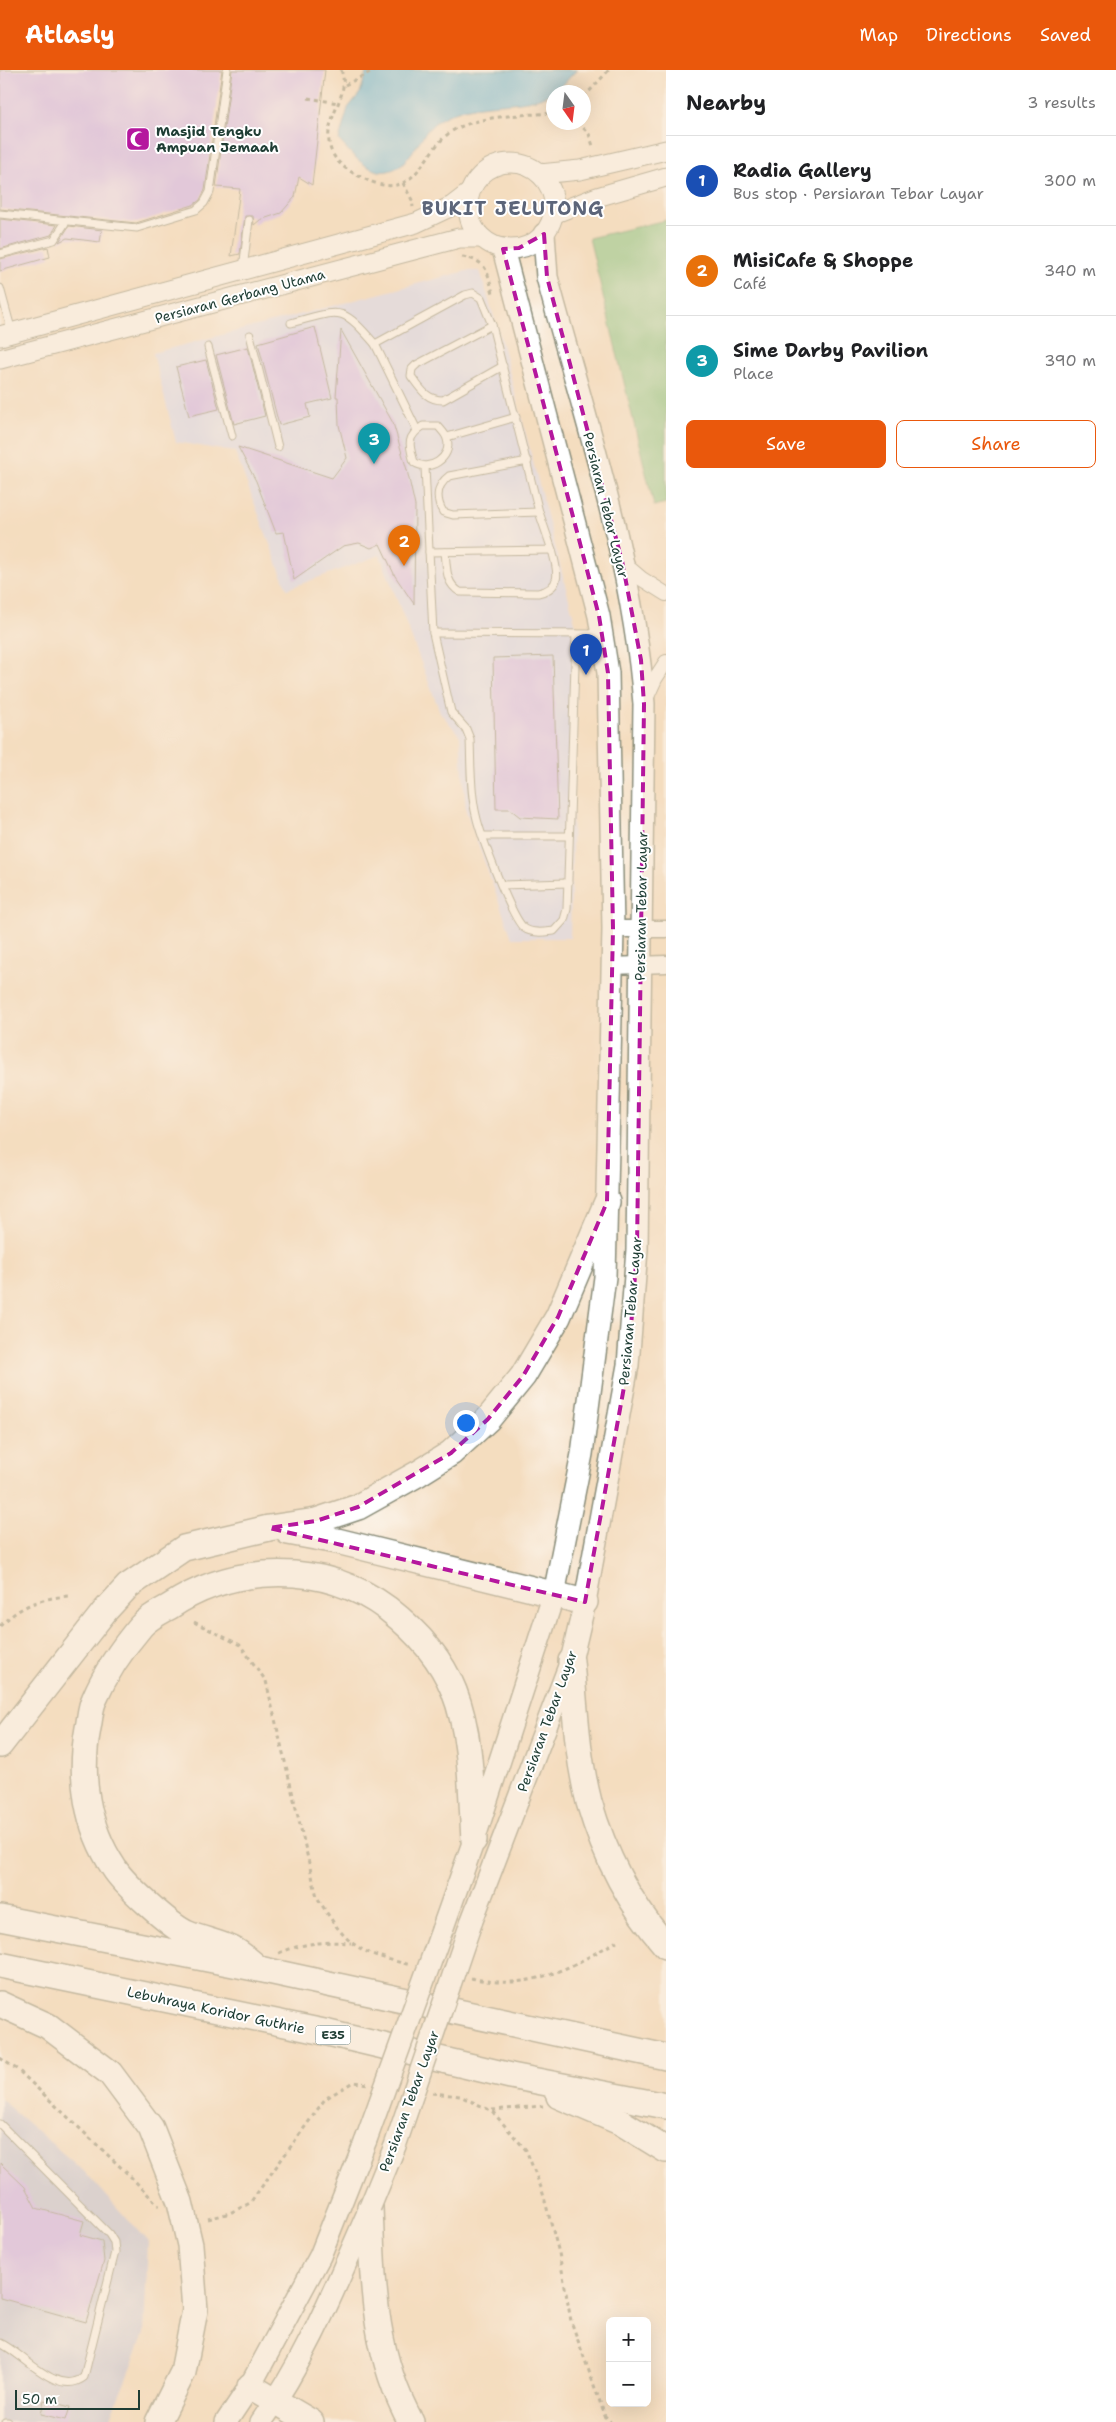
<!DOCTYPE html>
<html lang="en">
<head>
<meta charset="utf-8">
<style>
  :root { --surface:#fff; --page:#f6f6f6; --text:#202124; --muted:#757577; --line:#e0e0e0; --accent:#ea580c }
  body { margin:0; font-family:"Shantell Sans",sans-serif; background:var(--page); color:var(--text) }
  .controls { position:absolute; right:15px; bottom:15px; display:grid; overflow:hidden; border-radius:8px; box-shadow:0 5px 20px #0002 }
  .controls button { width:45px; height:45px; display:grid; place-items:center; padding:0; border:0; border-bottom:1px solid var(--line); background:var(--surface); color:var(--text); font:25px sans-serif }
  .compass { position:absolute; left:546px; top:15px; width:45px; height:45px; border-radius:50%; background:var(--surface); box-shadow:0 5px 20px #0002; rotate:166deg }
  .scale { position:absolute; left:15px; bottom:12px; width:125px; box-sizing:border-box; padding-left:5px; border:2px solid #1f3d34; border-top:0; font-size:14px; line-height:18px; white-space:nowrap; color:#1f3d34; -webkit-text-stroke:4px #fff; paint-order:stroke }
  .you { position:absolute; left:465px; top:1352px; width:18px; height:18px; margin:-12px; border:4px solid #fff; border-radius:50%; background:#1a73e8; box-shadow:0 0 0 8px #1a73e833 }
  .badge { display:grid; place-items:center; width:32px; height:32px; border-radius:50%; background:var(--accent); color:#fff; font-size:16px; font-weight:700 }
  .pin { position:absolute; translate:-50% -41px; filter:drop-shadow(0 1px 2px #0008) }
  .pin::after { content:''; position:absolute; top:26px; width:18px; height:15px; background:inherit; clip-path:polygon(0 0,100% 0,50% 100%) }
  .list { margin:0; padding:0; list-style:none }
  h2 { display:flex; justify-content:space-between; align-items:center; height:65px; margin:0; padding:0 20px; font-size:21px }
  h2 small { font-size:16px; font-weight:400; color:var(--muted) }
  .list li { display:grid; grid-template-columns:32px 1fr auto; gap:15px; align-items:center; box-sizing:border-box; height:90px; padding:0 20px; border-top:1px solid var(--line) }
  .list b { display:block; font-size:19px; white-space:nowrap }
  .list p { margin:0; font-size:16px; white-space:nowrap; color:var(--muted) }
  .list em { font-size:16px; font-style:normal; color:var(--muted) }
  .actions { display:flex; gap:10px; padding:15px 20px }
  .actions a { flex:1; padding:11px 0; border:1px solid var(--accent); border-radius:8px; text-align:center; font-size:18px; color:var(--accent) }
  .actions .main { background:var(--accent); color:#fff }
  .map { position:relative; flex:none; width:666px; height:2352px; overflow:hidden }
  header { display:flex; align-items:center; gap:30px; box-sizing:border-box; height:70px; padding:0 25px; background:var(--accent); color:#fff }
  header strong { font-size:24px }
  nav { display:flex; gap:28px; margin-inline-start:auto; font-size:18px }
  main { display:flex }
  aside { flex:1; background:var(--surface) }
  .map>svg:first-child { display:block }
  .built { fill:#d2d9f9 }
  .industrial { fill:#bcc3de }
  .green { fill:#7ec581; stroke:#4e815a }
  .water { fill:#63bae0; stroke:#417c8a }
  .building { fill:#ccb0f8 }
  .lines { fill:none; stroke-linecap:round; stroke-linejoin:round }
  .service-casing { stroke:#8a8d7a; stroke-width:9 }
  .minor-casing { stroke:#8a8d7a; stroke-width:16 }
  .tertiary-casing { stroke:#8a8d7a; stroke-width:19 }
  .secondary-casing { stroke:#8a8d7a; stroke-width:21 }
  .primary-casing { stroke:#8a8d7a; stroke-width:24 }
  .motorway-casing { stroke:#8a8d7a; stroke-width:28 }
  .path { stroke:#8a8d7a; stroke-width:3; stroke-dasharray:4 4; stroke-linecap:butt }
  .service { stroke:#fff; stroke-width:7 }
  .minor { stroke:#fff; stroke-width:14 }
  .tertiary { stroke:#fff; stroke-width:16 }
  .secondary { stroke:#fff; stroke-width:19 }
  .primary { stroke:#fff; stroke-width:21 }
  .motorway { stroke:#fff; stroke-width:25 }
  .primary-bridge-casing { stroke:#8a8d7a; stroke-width:24; stroke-linecap:butt }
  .primary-bridge { stroke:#fff; stroke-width:21 }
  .marked { fill:none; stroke:#b5179e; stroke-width:4; stroke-dasharray:10 6; stroke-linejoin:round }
  .labels { text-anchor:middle; stroke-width:4; stroke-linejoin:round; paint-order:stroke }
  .shield { fill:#fff; stroke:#627771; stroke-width:1 }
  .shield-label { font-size:12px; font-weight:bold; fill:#1f3d34 }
  .poi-label { font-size:14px; font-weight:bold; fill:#1f3d34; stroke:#fff; text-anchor:start }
  .street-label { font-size:14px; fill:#1f3d34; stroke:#fff }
  .district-label { font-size:19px; font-weight:bold; letter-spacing:1px; fill:#5c6579; stroke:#fff }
</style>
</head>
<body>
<header>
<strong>Atlasly</strong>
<nav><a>Map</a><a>Directions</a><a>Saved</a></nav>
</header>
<main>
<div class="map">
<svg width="666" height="2352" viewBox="0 0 666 2352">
  <rect width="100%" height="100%" fill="#fff"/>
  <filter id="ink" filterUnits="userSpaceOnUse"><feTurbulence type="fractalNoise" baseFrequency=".02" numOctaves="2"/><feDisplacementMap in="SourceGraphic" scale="10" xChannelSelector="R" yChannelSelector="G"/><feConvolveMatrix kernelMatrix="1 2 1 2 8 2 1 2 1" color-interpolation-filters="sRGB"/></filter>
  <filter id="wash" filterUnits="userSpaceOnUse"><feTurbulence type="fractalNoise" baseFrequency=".0096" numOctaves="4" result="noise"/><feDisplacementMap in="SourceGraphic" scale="20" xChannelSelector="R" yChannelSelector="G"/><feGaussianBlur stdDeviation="1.12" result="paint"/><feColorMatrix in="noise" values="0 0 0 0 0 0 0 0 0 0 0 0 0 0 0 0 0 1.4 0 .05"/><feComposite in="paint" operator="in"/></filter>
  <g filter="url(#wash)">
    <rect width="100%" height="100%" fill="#f4ddbf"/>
    <!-- built -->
    <polygon class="built" points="466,201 480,201 501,270 577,560 570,868 512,868 466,741 460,666 440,642 380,485 287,519 235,382 176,372 153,283"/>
    <!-- industrial -->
    <polygon class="industrial" points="0,2029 87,2104 148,2172 144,2264 109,2352 0,2352"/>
    <!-- green -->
    <polygon class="green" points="666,150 666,433 654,436 589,168"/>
    <!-- water -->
    <path class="water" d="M364 0H577C569 7 561 19 552 23 521 39 480 29 448 45 444 47 438 50 435 53 418 66 411 96 388 101 369 105 349 82 339 70L348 38 360 23 366 4Z"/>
    <g id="blocks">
      <!-- building -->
      <g class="building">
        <polygon points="0,0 222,0 205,120 200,130 193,135 136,153 0,139"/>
        <polygon points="232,0 325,0 312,115 299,107 295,127 281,143 260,150 254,155 253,146 245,146 240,184 231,186 240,119 216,117"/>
        <polygon points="0,149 57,155 51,165 0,179"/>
        <polygon points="69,156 102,160 100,172 67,168 59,172"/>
        <polygon points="48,177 50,187 0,201 0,189"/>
        <polygon points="315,257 332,328 307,334 310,347 279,355 258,273"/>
        <polygon points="341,260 393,353 407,400 415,436 414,534 395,506 380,474 371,478 359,473 343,476 294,510 284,462 276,463 256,411 238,377 332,408 347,388 339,355 338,327 336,327"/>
        <polygon points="248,277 265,346 234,354 216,285"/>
        <polygon points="206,290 219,339 189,346 176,297"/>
        <polygon points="553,586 558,749 520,747 510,739 496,739 493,588"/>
        <polygon points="0,2093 25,2117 36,2138 84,2151 80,2165 102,2171 104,2191 86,2252 0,2228"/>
        <polygon points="44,2330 70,2337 66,2350 41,2344"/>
      </g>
    </g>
  </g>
  <g filter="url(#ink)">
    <use href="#blocks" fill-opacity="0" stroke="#8a8d7a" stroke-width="1"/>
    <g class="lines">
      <defs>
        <g id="service">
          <polyline points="0,144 137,158 196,140 204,133 210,122 227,0"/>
          <polyline points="0,184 54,170 67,150"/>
          <polyline points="243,199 249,150"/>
          <polyline points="0,218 12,262"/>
          <path d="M291 253C341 240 340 234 375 274"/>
          <path d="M492 255 416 295 412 299 411 306C420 318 426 330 443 330L503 296"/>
          <polyline points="250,265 278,377"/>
          <polyline points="208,277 232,366"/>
          <path d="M423 356H438C441 360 446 364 447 369 453 388 428 403 414 392 409 375 406 367 423 356Z"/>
          <polyline points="417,360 375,274 465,225 473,223 481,228 492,255 539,442 552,480 429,482"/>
          <polyline points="447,367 516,347"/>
          <path d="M528 391 449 406C437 415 435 428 443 442L453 445 539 442"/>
          <path d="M425 397 433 563 451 642 466 659 470 669C471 693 470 721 476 745 480 764 512 849 524 858 532 864 545 862 554 861L564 850 567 839 576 564"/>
          <path d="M445 482C447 498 445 513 460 522L538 523C564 518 557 499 552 480"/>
          <polyline points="433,563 600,564"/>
          <polyline points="484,766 569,766"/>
          <polyline points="502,815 568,813"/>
          <path d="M0 2054 109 2164 114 2172 115 2182 84 2307C58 2328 23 2283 0 2273"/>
          <polyline points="6,2352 8,2352"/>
        </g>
        <g id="minor">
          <polyline points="622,492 642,509 666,524"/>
          <polyline points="645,631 655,609 666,592"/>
        </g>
        <g id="tertiary">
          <polyline points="613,859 666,859"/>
          <polyline points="612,896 666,894"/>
        </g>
        <g id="secondary">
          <circle cx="511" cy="136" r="43"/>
          <polyline points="540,104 580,100 666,80"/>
          <polyline points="553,144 597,127 666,107"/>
          <polyline points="0,266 416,153 452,136 469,123"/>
          <polyline points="0,289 459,168 482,168"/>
        </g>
        <g id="primary">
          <path d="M471 1853 571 1591 585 1532 628 1295 637 1180 644 634C633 490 584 346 547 207L544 164"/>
          <polyline points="442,1860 474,1770 554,1524 582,1384 605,1207 613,859 608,603 599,546 503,179"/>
          <polyline points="226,2352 250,2316 320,2186 366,2070"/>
          <path d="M261 2352C308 2287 338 2210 370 2138"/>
        </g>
        <g id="motorway">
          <polyline points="288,1462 337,1471 585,1532"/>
          <path d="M571 1591C575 1638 577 1686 589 1732 604 1784 630 1835 666 1876"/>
          <polyline points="0,1675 104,1542 128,1516 184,1478 269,1458 316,1451 358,1437 419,1403 451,1383 488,1349 523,1306 558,1247 607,1132"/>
          <polyline points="0,1848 259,1899 666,1987"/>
          <polyline points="0,1895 324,1962 511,2006 666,2036"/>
          <path d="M259 1899C252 1893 244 1886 236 1881 221 1873 202 1870 186 1863 169 1855 124 1814 114 1798 86 1756 79 1706 88 1658 90 1649 90 1638 94 1630 105 1604 123 1577 141 1556 148 1548 160 1542 169 1537 235 1493 324 1491 388 1539 415 1560 441 1588 454 1621 472 1666 471 1723 474 1770"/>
          <polyline points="0,1934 48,1956 110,2003 151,2058 180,2132 190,2175 195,2240 183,2302 158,2352"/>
          <polyline points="559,2026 622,2053 666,2080"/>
          <path d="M370 2137C373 2214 373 2283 411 2352"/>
          <polyline points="250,2316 311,2352"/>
        </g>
      </defs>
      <!-- service casing -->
      <use href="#service" class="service-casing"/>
      <!-- minor casing -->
      <use href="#minor" class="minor-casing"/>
      <!-- tertiary casing -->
      <use href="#tertiary" class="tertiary-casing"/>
      <!-- secondary casing -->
      <use href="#secondary" class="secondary-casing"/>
      <!-- primary casing -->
      <use href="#primary" class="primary-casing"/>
      <!-- motorway casing -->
      <use href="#motorway" class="motorway-casing"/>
      <!-- path -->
      <g class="path">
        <path d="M341 0C352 27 320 50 331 80 336 93 348 101 361 107 422 139 420 73 460 57 488 45 523 45 554 43"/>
        <polyline points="345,15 374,0"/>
        <polyline points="584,27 609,0"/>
        <polyline points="308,28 338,33"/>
        <polyline points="578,52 589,64 594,79"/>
        <polyline points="227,77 258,82"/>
        <polyline points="403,113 412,130 413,137"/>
        <path d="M462 187C488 191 487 201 493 223"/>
        <path d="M194 1552 240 1575 266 1611 317 1827C347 1876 355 1882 411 1895"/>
        <path d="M0 1556C20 1536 40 1528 69 1526"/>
        <path d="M279 1883C303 1873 324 1871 351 1873"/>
        <path d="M471 1908C529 1922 568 1899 617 1871"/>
        <polyline points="0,1988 18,2000 131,2107 159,2136"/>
        <polyline points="432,2023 460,2026 492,2041 526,2080 542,2120 559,2183 571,2251 605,2346 611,2352"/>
        <polyline points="492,2040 543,2036"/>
        <polyline points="208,2149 230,2143 250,2133 325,2029 353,2012 369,2014"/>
      </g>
      <!-- service -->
      <use href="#service" class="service"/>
      <!-- minor -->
      <use href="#minor" class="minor"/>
      <!-- tertiary -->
      <use href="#tertiary" class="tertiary"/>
      <!-- secondary -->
      <use href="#secondary" class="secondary"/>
      <!-- primary -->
      <use href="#primary" class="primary"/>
      <!-- motorway -->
      <use href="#motorway" class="motorway"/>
      <defs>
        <g id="primary-bridge">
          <polyline points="366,2070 442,1860"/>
          <polyline points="370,2137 395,2076 471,1853"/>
        </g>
      </defs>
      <!-- primary-bridge casing -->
      <use href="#primary-bridge" class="primary-bridge-casing"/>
      <!-- primary-bridge -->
      <use href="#primary-bridge" class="primary-bridge"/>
    </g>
  </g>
  <!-- marked area -->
  <path d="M0 0H666V2352H0ZM544 164 547 207 622 491 641 590 644 634 637 1180 628 1295 585 1532 269 1458 316 1451 358 1437 451 1383 488 1349 523 1306 558 1247 607 1132 613 859 608 603 599 546 503 179 519 178Z" fill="#f4ddbf" fill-opacity=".55" fill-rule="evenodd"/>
  <path class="marked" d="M544 164 547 207 622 491 641 590 644 634 637 1180 628 1295 585 1532 269 1458 316 1451 358 1437 451 1383 488 1349 523 1306 558 1247 607 1132 613 859 608 603 599 546 503 179 519 178Z"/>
  <!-- icons -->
  <defs>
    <symbol id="mosque-square" viewBox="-11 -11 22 22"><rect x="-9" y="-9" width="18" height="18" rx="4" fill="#b5179e" stroke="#fff"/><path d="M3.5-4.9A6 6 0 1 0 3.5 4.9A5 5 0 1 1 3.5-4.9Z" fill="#fff"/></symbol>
  </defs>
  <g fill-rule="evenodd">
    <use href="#mosque-square" x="124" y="55" width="28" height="28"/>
  </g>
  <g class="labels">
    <!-- shield labels -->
    <rect class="shield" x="315.5" y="1955.5" width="35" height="19" rx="4"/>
    <g class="shield-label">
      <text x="333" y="1969">E35</text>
    </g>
    <!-- poi labels -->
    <g class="poi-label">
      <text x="156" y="66">Masjid Tengku<tspan x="156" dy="16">Ampuan Jemaah</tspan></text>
    </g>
    <!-- street labels -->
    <g class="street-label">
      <text transform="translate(240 226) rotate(-15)" y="5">Persiaran Gerbang Utama</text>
      <text transform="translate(606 435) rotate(76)" y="5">Persiaran Tebar Layar</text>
      <text transform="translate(641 836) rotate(-89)" y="5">Persiaran Tebar Layar</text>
      <text transform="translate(630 1241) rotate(-85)" y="5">Persiaran Tebar Layar</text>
      <text transform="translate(547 1651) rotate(-70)" y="5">Persiaran Tebar Layar</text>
      <text transform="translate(216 1940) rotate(12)" y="5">Lebuhraya Koridor Guthrie</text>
      <text transform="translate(409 2031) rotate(-70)" y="5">Persiaran Tebar Layar</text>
    </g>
    <!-- district labels -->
    <g class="district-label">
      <text x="513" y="145">BUKIT JELUTONG</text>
    </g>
  </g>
</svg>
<div class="controls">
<button>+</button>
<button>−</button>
</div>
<svg class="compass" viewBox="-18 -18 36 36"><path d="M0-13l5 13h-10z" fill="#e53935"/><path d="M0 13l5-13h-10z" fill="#757577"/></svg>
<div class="scale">50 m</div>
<div class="you"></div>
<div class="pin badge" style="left:586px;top:605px;background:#1a4fb4">1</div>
<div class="pin badge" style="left:404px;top:496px;background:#e8710a">2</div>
<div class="pin badge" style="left:374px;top:394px;background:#0f9aa8">3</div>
</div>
<aside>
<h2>Nearby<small>3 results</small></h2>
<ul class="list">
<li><span class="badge" style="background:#1a4fb4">1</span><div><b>Radia Gallery</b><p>Bus stop · Persiaran Tebar Layar</p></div><em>300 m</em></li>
<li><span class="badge" style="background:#e8710a">2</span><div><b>MisiCafe &amp; Shoppe</b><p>Café</p></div><em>340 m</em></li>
<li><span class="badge" style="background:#0f9aa8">3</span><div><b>Sime Darby Pavilion</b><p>Place</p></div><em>390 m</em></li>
</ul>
<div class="actions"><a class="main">Save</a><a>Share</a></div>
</aside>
</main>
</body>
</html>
